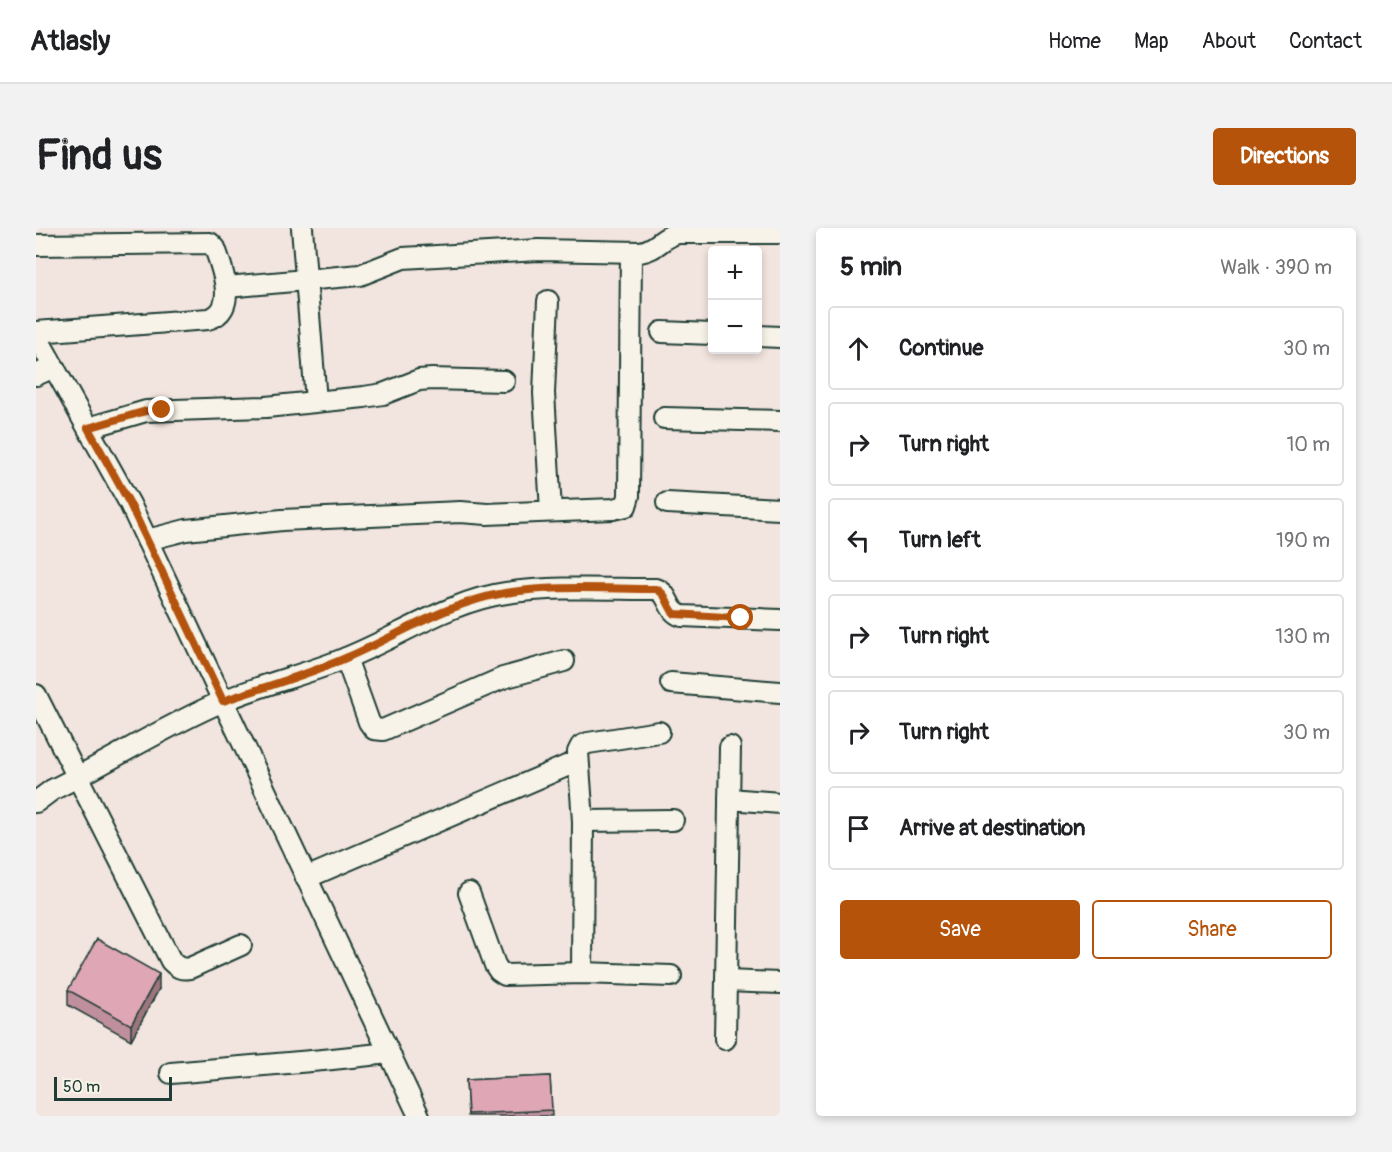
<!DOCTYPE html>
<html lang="en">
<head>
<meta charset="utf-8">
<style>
  :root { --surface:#fff; --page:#f2f2f2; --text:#202124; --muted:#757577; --line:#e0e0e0; --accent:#b45309 }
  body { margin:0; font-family:Pangolin,sans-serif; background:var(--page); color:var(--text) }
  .controls { position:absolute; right:18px; top:18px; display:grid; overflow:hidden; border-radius:6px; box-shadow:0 3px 9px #0003 }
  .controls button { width:54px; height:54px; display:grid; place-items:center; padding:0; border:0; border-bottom:2px solid var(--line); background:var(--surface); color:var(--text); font:30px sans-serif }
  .scale { position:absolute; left:18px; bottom:15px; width:118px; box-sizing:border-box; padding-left:6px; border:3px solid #1f3d34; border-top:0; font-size:16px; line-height:21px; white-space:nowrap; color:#1f3d34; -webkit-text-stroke:4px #f7f3e8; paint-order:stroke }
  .stop { position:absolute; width:18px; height:18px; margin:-14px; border:4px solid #b45309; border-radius:50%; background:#fff }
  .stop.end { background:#b45309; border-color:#fff; box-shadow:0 2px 6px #0008 }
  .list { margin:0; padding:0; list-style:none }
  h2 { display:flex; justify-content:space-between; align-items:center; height:78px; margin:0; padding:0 24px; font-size:26px }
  h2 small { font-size:20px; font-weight:400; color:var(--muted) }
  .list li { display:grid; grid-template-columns:39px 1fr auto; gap:18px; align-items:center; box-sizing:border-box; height:84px; margin:0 12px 12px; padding:0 12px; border:2px solid var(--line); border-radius:6px }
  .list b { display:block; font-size:22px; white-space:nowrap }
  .list em { font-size:20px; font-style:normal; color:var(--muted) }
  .actions { display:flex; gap:12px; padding:18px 24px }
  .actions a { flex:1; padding:14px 0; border:2px solid var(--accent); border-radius:6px; text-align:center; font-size:21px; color:var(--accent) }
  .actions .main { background:var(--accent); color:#fff }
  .icon { flex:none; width:33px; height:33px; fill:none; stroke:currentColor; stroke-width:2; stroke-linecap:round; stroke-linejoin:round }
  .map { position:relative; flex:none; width:744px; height:888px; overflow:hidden; border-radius:6px }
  header { display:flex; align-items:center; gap:36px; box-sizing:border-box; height:84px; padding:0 30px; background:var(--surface); border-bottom:2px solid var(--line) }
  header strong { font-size:28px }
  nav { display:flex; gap:33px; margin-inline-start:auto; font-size:21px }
  .intro { display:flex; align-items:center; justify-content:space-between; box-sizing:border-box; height:144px; padding:0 36px }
  h1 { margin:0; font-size:42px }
  .button { padding:15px 27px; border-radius:6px; background:var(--accent); color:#fff; font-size:21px; font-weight:700 }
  main { display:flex; gap:36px; padding:0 36px }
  aside { flex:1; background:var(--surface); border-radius:6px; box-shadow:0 3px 9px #0003 }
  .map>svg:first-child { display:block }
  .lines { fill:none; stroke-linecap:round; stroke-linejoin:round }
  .minor-casing { stroke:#1f3d34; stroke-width:24 }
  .minor { stroke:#f7f3e8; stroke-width:20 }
  .wall { fill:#c08f9d; stroke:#1f3d34; stroke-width:1.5 }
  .shaded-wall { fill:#9c747f; stroke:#1f3d34; stroke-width:1.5 }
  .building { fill:#dfa6b6; stroke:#1f3d34; stroke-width:1.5 }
  .route { stroke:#b45309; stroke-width:8 }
</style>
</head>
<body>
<header>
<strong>Atlasly</strong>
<nav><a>Home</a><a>Map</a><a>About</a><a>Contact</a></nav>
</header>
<div class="intro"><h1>Find us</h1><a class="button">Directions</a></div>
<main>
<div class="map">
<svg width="744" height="888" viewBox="0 0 744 888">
  <rect width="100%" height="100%" fill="#f2e4de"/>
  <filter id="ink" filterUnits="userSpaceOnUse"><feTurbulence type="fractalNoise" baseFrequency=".0167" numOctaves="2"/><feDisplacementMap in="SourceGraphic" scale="12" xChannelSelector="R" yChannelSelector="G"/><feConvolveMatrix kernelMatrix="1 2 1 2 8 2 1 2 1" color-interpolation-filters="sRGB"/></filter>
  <g filter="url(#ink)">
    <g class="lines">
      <defs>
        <g id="minor">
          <polyline points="266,0 280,173"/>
          <path d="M0 17 174 15 179 20C186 40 203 83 172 91L0 104"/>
          <path d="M191 59 324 47 367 30 502 22 604 24C621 22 625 9 642 5H744"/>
          <polyline points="512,73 508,165 515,283"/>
          <polyline points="626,104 676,106"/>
          <polyline points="0,107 94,276 383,888"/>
          <polyline points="722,108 744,109"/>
          <polyline points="0,147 18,139"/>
          <polyline points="628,190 744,193"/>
          <polyline points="52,200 110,183 230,179 328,169 347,166 383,152 396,151 468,153"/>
          <polyline points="631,275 744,281"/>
          <polyline points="111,312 150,302 246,292 424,284 451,286 577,281 590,278 593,268 595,24"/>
          <polyline points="310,430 333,494 338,501 347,502 467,450 528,433"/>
          <polyline points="635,455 744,464"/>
          <path d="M0 467 135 733C141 739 145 742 154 740L205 717"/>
          <polyline points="693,571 744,575"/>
          <path d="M0 574 16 562C73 534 127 499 185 474 226 456 269 447 310 430 363 409 413 373 470 365 519 358 570 361 620 361 635 366 630 383 646 388L744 392"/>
          <polyline points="547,593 637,592"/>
          <polyline points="270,650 542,533"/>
          <polyline points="433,665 459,737 463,743 469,747 546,745 635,748"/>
          <polyline points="546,745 547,593 542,524 545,518 552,515 623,504"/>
          <polyline points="690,753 744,755"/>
          <polyline points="689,811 694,519"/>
          <polyline points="135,845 287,832 353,825"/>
        </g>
      </defs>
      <!-- minor casing -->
      <use href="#minor" class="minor-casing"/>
      <!-- minor -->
      <use href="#minor" class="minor"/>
    </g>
    <!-- wall -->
    <g class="wall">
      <polygon points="123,761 95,812 32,777 32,762"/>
      <polygon points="514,848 516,888 432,888 430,852"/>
    </g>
    <!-- shaded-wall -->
    <polygon class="shaded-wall" points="123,746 123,761 95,812 95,797"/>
    <!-- building -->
    <g class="building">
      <polygon points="61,711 123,746 95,797 32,762"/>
      <polygon points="514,848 516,882 432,886 430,852"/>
    </g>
  </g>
  <g class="lines" filter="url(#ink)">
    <!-- route -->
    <path class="route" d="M126 182 110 183 52 200 94 276 187 473C228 459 272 447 312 429 363 407 413 374 469 365 518 357 570 361 620 361 632 366 630 377 639 386L705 390"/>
  </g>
</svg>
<div class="controls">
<button>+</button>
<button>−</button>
</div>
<div class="scale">50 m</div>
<div class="stop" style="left:705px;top:390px"></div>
<div class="stop end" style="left:126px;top:182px"></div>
</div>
<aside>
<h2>5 min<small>Walk · 390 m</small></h2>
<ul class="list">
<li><svg class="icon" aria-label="ahead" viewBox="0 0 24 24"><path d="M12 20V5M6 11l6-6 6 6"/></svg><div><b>Continue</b></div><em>30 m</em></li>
<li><svg class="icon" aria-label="right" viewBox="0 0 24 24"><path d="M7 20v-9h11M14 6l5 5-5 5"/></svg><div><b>Turn right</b></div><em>10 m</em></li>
<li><svg class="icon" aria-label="left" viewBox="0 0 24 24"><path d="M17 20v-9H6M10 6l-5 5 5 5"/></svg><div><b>Turn left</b></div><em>190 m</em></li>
<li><svg class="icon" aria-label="right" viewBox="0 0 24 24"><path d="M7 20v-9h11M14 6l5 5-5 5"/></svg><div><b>Turn right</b></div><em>130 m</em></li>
<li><svg class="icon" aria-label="right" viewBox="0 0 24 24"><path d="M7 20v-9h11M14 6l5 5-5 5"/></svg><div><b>Turn right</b></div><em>30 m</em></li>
<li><svg class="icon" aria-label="arrive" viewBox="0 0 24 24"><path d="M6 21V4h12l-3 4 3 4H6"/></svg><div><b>Arrive at destination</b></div></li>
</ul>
<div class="actions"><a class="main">Save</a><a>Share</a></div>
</aside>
</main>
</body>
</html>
